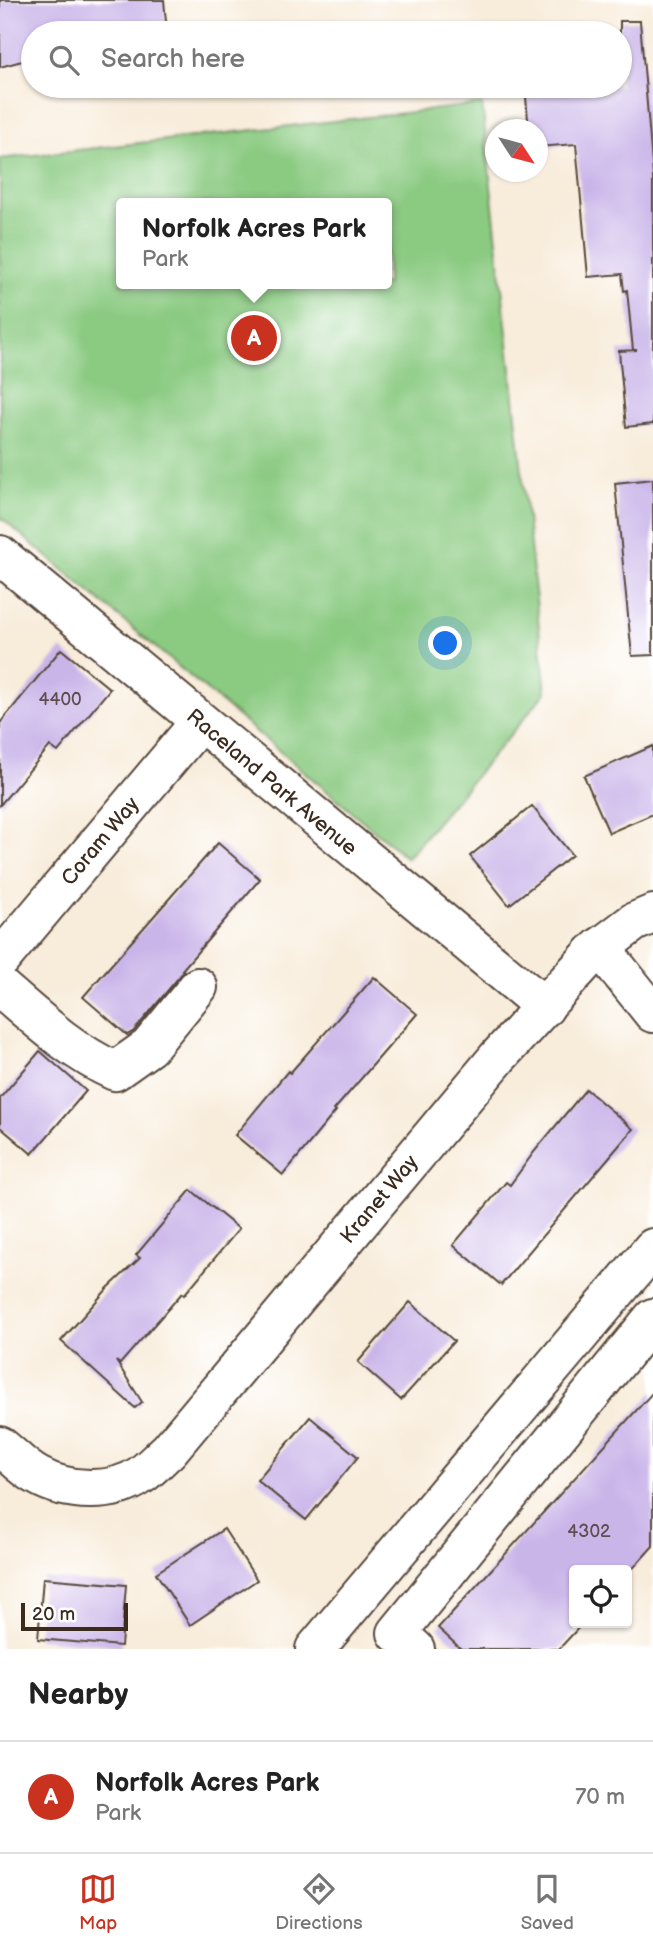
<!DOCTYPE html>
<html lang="en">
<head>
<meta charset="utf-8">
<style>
  :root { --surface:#fff; --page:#f6f6f6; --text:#222; --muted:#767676; --line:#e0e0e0; --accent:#c8321e }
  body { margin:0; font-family:"Balsamiq Sans",sans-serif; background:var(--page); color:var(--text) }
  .controls { position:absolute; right:21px; bottom:21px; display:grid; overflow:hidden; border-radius:7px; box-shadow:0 2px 5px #0004 }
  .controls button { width:63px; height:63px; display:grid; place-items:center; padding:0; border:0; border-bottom:2px solid var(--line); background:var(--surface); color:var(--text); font:35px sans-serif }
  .compass { position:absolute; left:485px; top:119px; width:63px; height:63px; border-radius:50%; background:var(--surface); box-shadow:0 2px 5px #0004; rotate:126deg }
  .scale { position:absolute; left:21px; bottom:18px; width:107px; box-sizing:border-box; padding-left:7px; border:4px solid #3b2a1e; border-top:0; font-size:19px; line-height:24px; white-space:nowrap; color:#3b2a1e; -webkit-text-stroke:5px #fff; paint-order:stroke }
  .you { position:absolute; left:446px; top:644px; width:24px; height:24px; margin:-18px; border:5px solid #fff; border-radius:50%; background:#1a73e8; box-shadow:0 0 0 10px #1a73e833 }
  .badge { display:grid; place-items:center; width:46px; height:46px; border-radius:50%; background:var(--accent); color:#fff; font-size:23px; font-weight:700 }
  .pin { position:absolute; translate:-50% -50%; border:4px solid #fff; box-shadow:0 2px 7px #0006 }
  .popup { position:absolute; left:116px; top:198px; width:276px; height:91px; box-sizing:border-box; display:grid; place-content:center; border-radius:7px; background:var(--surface); filter:drop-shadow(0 2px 5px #0005); font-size:23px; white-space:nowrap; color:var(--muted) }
  .popup b { font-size:26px; color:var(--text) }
  .popup::after { content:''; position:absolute; left:50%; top:100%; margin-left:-14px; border:14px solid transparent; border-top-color:var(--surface) }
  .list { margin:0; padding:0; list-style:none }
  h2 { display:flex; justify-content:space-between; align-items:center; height:91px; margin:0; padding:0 28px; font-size:30px }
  h2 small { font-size:23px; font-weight:400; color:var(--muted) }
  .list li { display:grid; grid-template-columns:46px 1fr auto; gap:21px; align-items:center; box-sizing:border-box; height:112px; padding:0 28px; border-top:2px solid var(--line) }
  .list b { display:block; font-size:26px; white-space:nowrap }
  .list p { margin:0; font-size:23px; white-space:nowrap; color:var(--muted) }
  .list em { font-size:23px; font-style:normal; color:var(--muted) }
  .icon { flex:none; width:38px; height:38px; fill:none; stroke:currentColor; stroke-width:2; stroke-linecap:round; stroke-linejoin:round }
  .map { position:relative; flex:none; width:653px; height:1649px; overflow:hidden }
  .search { position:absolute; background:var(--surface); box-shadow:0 2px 5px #0004; left:21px; right:21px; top:21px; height:77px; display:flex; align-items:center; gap:18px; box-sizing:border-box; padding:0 24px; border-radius:38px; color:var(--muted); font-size:26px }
  .sheet { height:203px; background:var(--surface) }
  nav { display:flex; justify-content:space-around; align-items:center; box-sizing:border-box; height:98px; border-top:2px solid var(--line); background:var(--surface); font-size:19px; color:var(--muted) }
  nav a { display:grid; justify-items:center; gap:4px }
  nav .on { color:var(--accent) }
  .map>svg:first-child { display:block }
  .green { fill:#8aca81; stroke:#627a50; stroke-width:2; fill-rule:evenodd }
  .building { fill:#cab5e9 }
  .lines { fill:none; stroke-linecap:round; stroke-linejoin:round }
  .minor-casing { stroke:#57473a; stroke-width:42 }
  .minor { stroke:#fff; stroke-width:38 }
  .labels { text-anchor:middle; stroke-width:5; stroke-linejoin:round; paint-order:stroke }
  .number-label { font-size:18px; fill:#5f4d51 }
  .street-label { font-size:21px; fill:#3b2a1e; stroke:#fff }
</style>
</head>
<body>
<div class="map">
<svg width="653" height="1649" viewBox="0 0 653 1649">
  <rect width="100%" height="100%" fill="#fff"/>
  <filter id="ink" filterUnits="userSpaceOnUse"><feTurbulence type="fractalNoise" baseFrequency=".0143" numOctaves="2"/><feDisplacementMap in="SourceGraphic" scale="14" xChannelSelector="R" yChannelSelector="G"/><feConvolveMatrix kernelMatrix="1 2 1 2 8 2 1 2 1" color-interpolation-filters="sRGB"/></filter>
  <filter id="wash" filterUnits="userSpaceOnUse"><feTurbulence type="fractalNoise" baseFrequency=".00686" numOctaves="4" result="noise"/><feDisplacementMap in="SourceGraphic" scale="28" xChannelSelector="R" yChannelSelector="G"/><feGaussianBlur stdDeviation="1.57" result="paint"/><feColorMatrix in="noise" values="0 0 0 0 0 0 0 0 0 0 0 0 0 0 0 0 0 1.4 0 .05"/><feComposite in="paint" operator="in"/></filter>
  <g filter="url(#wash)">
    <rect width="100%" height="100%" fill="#f8ecda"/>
    <!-- green -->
    <path class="green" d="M482 104 546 692 407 858 0 517V159ZM121 203H387V284H121Z"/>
    <g id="blocks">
      <!-- building -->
      <g class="building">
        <polygon points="0,0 164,0 167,33 33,33 33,58 0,67"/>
        <polygon points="620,21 640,21 653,176 653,424 626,427 619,351 637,350 633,350 627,290 624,291 622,274 588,277 576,144 537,147 537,130 529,130 525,86 620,86"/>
        <polygon points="653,479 653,655 632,656 615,483"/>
        <polygon points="61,649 110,689 58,752 50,746 0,805 0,723"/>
        <polygon points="653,746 653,814 609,833 584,776"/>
        <polygon points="532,806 572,855 509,905 470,856"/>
        <polygon points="218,843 260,879 182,970 184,971 134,1031 127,1035 83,997"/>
        <polygon points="374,977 417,1014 334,1110 336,1111 283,1175 235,1135 288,1071 290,1073"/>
        <polygon points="40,1051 86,1091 32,1154 0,1127 0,1098"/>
        <polygon points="586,1089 633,1129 501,1285 453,1245 506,1182 510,1185 534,1152"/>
        <polygon points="191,1190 239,1229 184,1295 182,1293 120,1364 116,1361 142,1402 135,1408 61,1341 108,1288 140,1258 136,1255"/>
        <polygon points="410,1302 454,1341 401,1400 358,1362"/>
        <polygon points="653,1392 653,1546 627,1575 627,1570 574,1570 574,1623 583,1623 559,1649 461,1649 438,1628"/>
        <polygon points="310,1417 358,1457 306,1520 257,1480"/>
        <polygon points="224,1529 257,1580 190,1625 156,1573"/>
        <polygon points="43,1578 126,1585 121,1646 38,1639"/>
      </g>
    </g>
  </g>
  <g filter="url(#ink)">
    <use href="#blocks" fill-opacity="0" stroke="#57473a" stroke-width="2"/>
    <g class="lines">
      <defs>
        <g id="minor">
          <polyline points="0,555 545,1007"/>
          <polyline points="600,947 653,1013"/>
          <polyline points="0,960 200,722"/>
          <path d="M0 987C36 1018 72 1052 115 1071L149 1047 198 987"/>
          <path d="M0 1446C12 1455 24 1469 38 1476 66 1492 113 1495 141 1475 151 1468 160 1458 169 1450L498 1057 593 953 634 922 653 914"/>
          <polyline points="315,1649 653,1248"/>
          <polyline points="415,1649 397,1633 653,1318"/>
        </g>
      </defs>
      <!-- minor casing -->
      <use href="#minor" class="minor-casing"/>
      <!-- minor -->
      <use href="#minor" class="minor"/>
    </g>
  </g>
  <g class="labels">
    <!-- number labels -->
    <g class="number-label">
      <text x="60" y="705">4400</text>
      <text x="589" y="1537">4302</text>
    </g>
    <!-- street labels -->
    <g class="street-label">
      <text transform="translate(272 782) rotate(40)" y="7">Raceland Park Avenue</text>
      <text transform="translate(100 841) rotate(-50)" y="7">Coram Way</text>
      <text transform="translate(379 1199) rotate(-50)" y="7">Kranet Way</text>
    </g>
  </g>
</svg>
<div class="controls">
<button><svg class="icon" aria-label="locate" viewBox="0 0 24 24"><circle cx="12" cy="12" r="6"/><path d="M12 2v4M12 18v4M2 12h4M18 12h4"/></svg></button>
</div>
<svg class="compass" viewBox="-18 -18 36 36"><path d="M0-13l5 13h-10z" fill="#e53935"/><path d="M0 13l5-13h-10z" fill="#767676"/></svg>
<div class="scale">20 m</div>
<div class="you"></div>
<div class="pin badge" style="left:254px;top:338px">A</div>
<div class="popup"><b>Norfolk Acres Park</b>Park</div>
<div class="search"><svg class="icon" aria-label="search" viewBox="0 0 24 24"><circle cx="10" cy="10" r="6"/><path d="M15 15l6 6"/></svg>Search here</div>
</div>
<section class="sheet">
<h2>Nearby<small></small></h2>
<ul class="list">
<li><span class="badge">A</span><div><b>Norfolk Acres Park</b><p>Park</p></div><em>70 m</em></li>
</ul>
</section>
<nav>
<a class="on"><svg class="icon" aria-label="map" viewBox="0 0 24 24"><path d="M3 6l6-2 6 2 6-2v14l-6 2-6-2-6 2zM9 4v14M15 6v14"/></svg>Map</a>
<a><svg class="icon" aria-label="directions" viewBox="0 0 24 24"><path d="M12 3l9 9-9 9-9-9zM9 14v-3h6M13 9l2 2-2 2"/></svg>Directions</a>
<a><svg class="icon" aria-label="saved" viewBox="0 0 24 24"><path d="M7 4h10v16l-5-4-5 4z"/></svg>Saved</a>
</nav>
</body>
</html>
